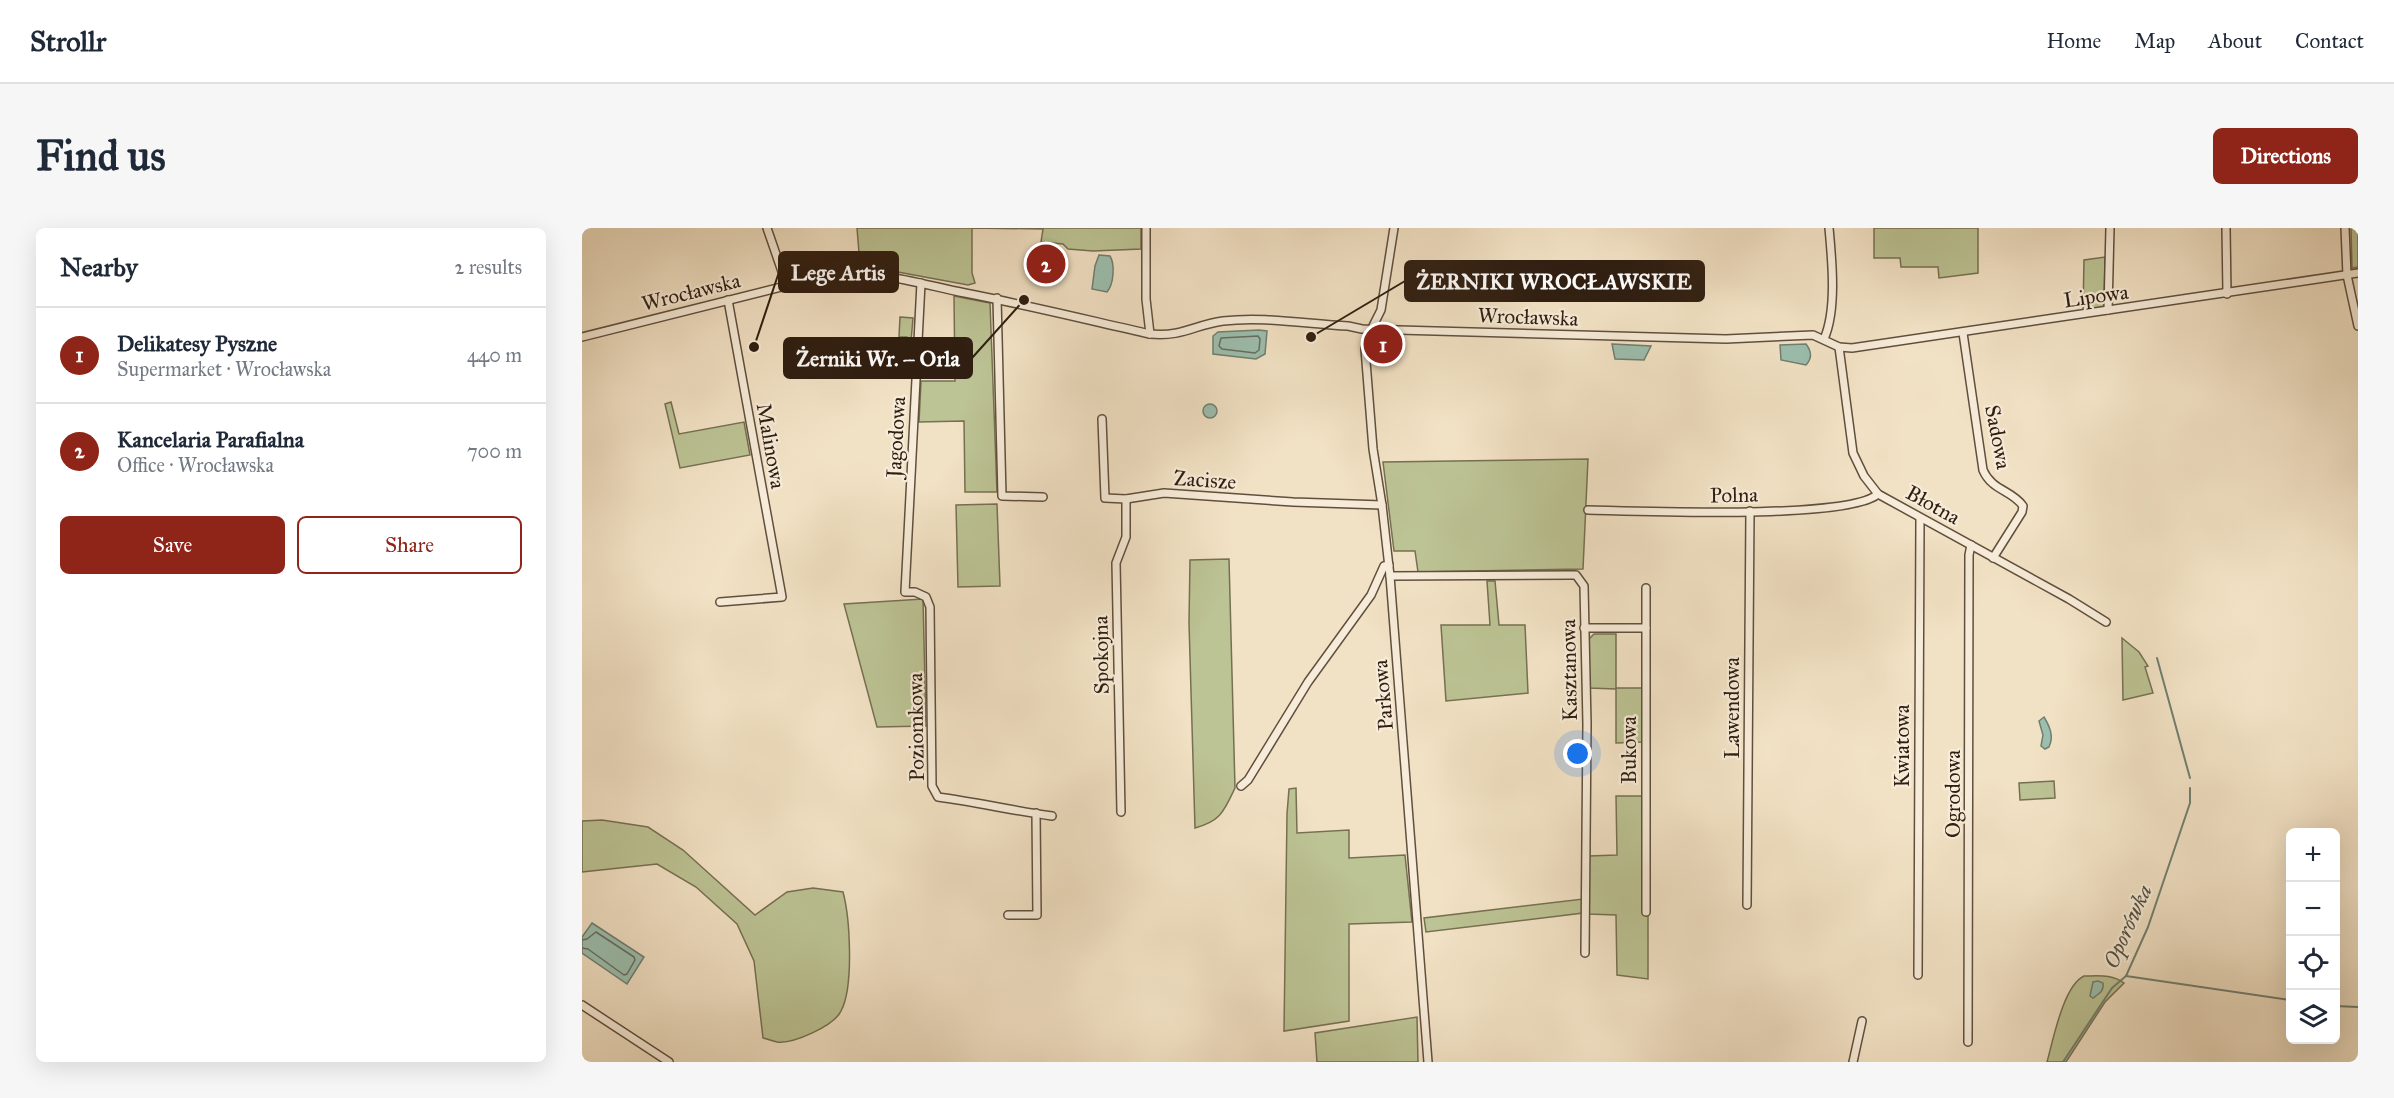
<!DOCTYPE html>
<html lang="en">
<head>
<meta charset="utf-8">
<style>
  :root { --surface:#fff; --page:#f6f6f7; --text:#1f2937; --muted:#747a83; --line:#e0e1e3; --accent:#8f2418 }
  body { margin:0; font-family:"IM FELL Great Primer",serif; background:var(--page); color:var(--text) }
  .controls { position:absolute; right:18px; bottom:18px; display:grid; overflow:hidden; border-radius:9px; box-shadow:0 6px 24px #0002 }
  .controls button { width:54px; height:54px; display:grid; place-items:center; padding:0; border:0; border-bottom:2px solid var(--line); background:var(--surface); color:var(--text); font:30px sans-serif }
  .you { position:absolute; left:996px; top:526px; width:21px; height:21px; margin:-15px; border:4px solid #fff; border-radius:50%; background:#1a73e8; box-shadow:0 0 0 9px #1a73e833 }
  .badge { display:grid; place-items:center; width:39px; height:39px; border-radius:50%; background:var(--accent); color:#fff; font-size:20px; font-weight:700 }
  .pin { position:absolute; translate:-50% -50%; border:3px solid #fff; box-shadow:0 2px 6px #0006 }
  .list { margin:0; padding:0; list-style:none }
  h2 { display:flex; justify-content:space-between; align-items:center; height:78px; margin:0; padding:0 24px; font-size:26px }
  h2 small { font-size:20px; font-weight:400; color:var(--muted) }
  .list li { display:grid; grid-template-columns:39px 1fr auto; gap:18px; align-items:center; box-sizing:border-box; height:96px; padding:0 24px; border-top:2px solid var(--line) }
  .list b { display:block; font-size:22px; white-space:nowrap }
  .list p { margin:0; font-size:20px; white-space:nowrap; color:var(--muted) }
  .list em { font-size:20px; font-style:normal; color:var(--muted) }
  .actions { display:flex; gap:12px; padding:18px 24px }
  .actions a { flex:1; padding:14px 0; border:2px solid var(--accent); border-radius:9px; text-align:center; font-size:21px; color:var(--accent) }
  .actions .main { background:var(--accent); color:#fff }
  .icon { flex:none; width:33px; height:33px; fill:none; stroke:currentColor; stroke-width:2; stroke-linecap:round; stroke-linejoin:round }
  .map { position:relative; flex:none; width:1776px; height:834px; overflow:hidden; border-radius:9px }
  header { display:flex; align-items:center; gap:36px; box-sizing:border-box; height:84px; padding:0 30px; background:var(--surface); border-bottom:2px solid var(--line) }
  header strong { font-size:28px }
  nav { display:flex; gap:33px; margin-inline-start:auto; font-size:21px }
  .intro { display:flex; align-items:center; justify-content:space-between; box-sizing:border-box; height:144px; padding:0 36px }
  h1 { margin:0; font-size:42px }
  .button { padding:15px 27px; border-radius:9px; background:var(--accent); color:#fff; font-size:21px; font-weight:700 }
  main { display:flex; gap:36px; padding:0 36px }
  aside { flex:1; background:var(--surface); border-radius:9px; box-shadow:0 6px 24px #0002 }
  .map>svg:first-child { display:block }
  .green { fill:#bcc394; stroke:#767052; stroke-width:1.5 }
  .water { fill:#9cbfaf; stroke:#707f70; stroke-width:1.5 }
  .lines { fill:none; stroke-linecap:round; stroke-linejoin:round }
  .shore { stroke:#666e60; stroke-width:1.5 }
  .stream { stroke:#707f70; stroke-width:2 }
  .minor-casing { stroke:#604f3e; stroke-width:10 }
  .minor { stroke:#f7ecd9; stroke-width:7 }
  .labels { text-anchor:middle; stroke-width:4.5; stroke-linejoin:round; paint-order:stroke }
  .street-label { font-size:21px; fill:#2f1e11; stroke:#f7ecd9 }
  .water-label { font-size:22px; font-style:italic; fill:#504e40; stroke:#f7ecd9 }
  .leader { fill:none; stroke:#2f1e11; stroke-width:2 }
  .callout-dot { fill:#2f1e11; stroke:#f7ecd9; stroke-width:2 }
  .callout { fill:#2f1e11; stroke:#2f1e11; stroke-width:2 }
  .callout-label { font-size:22px; text-anchor:middle; font-weight:bold; fill:#fff }
</style>
</head>
<body>
<header>
<strong>Strollr</strong>
<nav><a>Home</a><a>Map</a><a>About</a><a>Contact</a></nav>
</header>
<div class="intro"><h1>Find us</h1><a class="button">Directions</a></div>
<main>
<aside>
<h2>Nearby<small>2 results</small></h2>
<ul class="list">
<li><span class="badge">1</span><div><b>Delikatesy Pyszne</b><p>Supermarket · Wrocławska</p></div><em>440 m</em></li>
<li><span class="badge">2</span><div><b>Kancelaria Parafialna</b><p>Office · Wrocławska</p></div><em>700 m</em></li>
</ul>
<div class="actions"><a class="main">Save</a><a>Share</a></div>
</aside>
<div class="map">
<svg width="1776" height="834" viewBox="0 0 1776 834">
  <rect width="100%" height="100%" fill="#f2e2c5"/>
  <filter id="stains"><feTurbulence type="fractalNoise" baseFrequency=".00333" numOctaves="4"/><feColorMatrix values="0 0 0 0 .2 0 0 0 0 .09 0 0 0 0 .02 0 0 0 .5 -.17"/></filter>
  <radialGradient id="worn" r=".72"><stop offset=".6" stop-color="#630" stop-opacity="0"/><stop offset="1" stop-color="#630" stop-opacity=".3"/></radialGradient>
  <!-- green -->
  <g class="green">
    <polygon points="275,0 559,0 559,21 511,23 486,21 481,16 459,14 461,1 390,0 390,45 393,55 386,57 278,37"/>
    <polygon points="1292,0 1396,0 1396,45 1357,50 1356,39 1319,39 1318,30 1292,30"/>
    <polygon points="1769,0 1776,0 1776,39 1770,40"/>
    <polygon points="1523,29 1522,80 1501,83 1502,32"/>
    <polygon points="372,68 408,75 415,264 383,264 382,193 337,194 339,153 373,153"/>
    <polygon points="318,89 331,90 329,113 327,115 325,109 317,109"/>
    <polygon points="89,174 97,206 162,194 168,227 98,240 83,176"/>
    <polygon points="1006,231 1001,341 836,344 833,323 812,323 801,234"/>
    <polygon points="415,276 418,358 376,359 374,277"/>
    <path d="M647 331 653 560C642 583 639 593 613 600L607 395 608 332Z"/>
    <polygon points="905,353 913,353 917,397 943,397 946,465 864,473 859,397 908,397"/>
    <polygon points="341,371 344,498 295,499 262,376"/>
    <polygon points="1012,406 1034,406 1034,460 1061,460 1061,514 1034,515 1034,461 1007,460 1007,411"/>
    <polygon points="1540,410 1557,424 1566,438 1563,439 1571,465 1541,472"/>
    <polygon points="1472,553 1473,570 1438,572 1437,555"/>
    <polygon points="714,560 715,605 767,602 767,630 823,627 830,694 767,696 767,793 702,803 705,586 707,561"/>
    <polygon points="1034,568 1061,568 1061,686 1066,686 1066,751 1035,747 1034,687 1006,686 1007,628 1035,627"/>
    <path d="M20 592 66 599 101 622 173 687 205 664 231 660 261 664C268 690 272 759 259 783 252 798 211 816 195 814 190 813 185 811 181 810L172 733 155 696 114 659 75 636 0 644V593Z"/>
    <polygon points="1001,671 1001,685 844,704 842,690"/>
    <path d="M1502 748C1517 748 1530 746 1542 755L1523 774 1484 834H1465C1471 813 1481 758 1502 748Z"/>
    <polygon points="835,789 836,834 735,834 733,805"/>
  </g>
  <!-- water -->
  <g class="water">
    <path d="M517 27 528 28C533 36 532 56 525 64L510 61 513 38Z"/>
    <polygon points="677,102 685,103 683,126 674,131 631,126 631,108 636,104"/>
    <polygon points="1030,116 1069,118 1062,132 1033,131"/>
    <path d="M1224 116C1230 124 1230 130 1224 137L1199 132 1198 117Z"/>
    <circle cx="628" cy="183" r="7"/>
    <path d="M1462 489C1468 499 1472 508 1467 519L1463 521 1459 518 1461 507 1457 493Z"/>
    <polygon points="10,695 62,729 45,756 0,725 0,709"/>
    <path d="M1516 753 1521 755C1522 763 1518 765 1511 770L1508 768 1511 754Z"/>
  </g>
  <g class="lines">
    <!-- shore -->
    <g class="shore">
      <polygon points="676,108 678,111 677,122 673,125 640,121 637,118 639,110"/>
      <polyline points="0,712 5,711 14,704 52,729 53,732 45,746 42,747 6,721 0,720"/>
    </g>
    <!-- stream -->
    <g class="stream">
      <polyline points="1575,430 1608,550"/>
      <polyline points="1544,748 1708,772"/>
      <polyline points="1754,778 1776,779"/>
      <polyline points="1481,834 1530,760 1544,748 1566,699 1608,575 1608,560"/>
    </g>
    <defs>
      <g id="minor">
        <polyline points="185,0 205,58"/>
        <polyline points="564,0 564,71 568,106"/>
        <polyline points="812,0 799,82 786,108 783,121 791,221 800,277 808,348 846,834"/>
        <polyline points="1644,0 1645,66"/>
        <polyline points="1763,0 1765,47 1776,98"/>
        <path d="M339 55 323 364H333L344 369 348 379 350 558 356 569C394 574 432 583 470 588"/>
        <polyline points="415,70 420,268 461,269"/>
        <polyline points="1526,82 1528,0"/>
        <path d="M1381 105 1401 242C1410 263 1430 262 1441 278L1440 284 1411 330"/>
        <path d="M0 109 247 47C293 41 338 56 383 65 445 77 506 92 568 106 601 109 612 97 641 93 681 88 725 96 766 98L780 101 1144 111 1231 107 1257 119 1270 120 1776 45"/>
        <path d="M1242 111C1255 82 1250 32 1247 0"/>
        <polyline points="1257,119 1271,225 1282,248 1296,266 1487,371 1524,394"/>
        <polyline points="520,191 523,270 544,271 582,265 711,274 800,277"/>
        <path d="M1006 282C1055 283 1267 292 1296 266"/>
        <polyline points="808,348 989,347 994,347 1002,358 1005,496 1003,725"/>
        <polyline points="138,374 200,369 146,72"/>
        <polyline points="1002,400 1064,400"/>
        <polyline points="659,558 666,552 726,454 789,367 802,338 807,337"/>
        <polyline points="539,584 534,335 544,309 544,271"/>
        <polyline points="1165,677 1168,283"/>
        <polyline points="1064,684 1064,360"/>
        <polyline points="426,687 455,687 454,585"/>
        <polyline points="1336,747 1338,290"/>
        <polyline points="0,777 87,834"/>
        <polyline points="1386,814 1387,327 1389,317"/>
        <polyline points="1271,834 1280,793"/>
      </g>
    </defs>
    <!-- minor casing -->
    <use href="#minor" class="minor-casing"/>
    <!-- minor -->
    <use href="#minor" class="minor"/>
  </g>
  <g class="labels">
    <!-- street labels -->
    <g class="street-label">
      <text transform="translate(109 64) rotate(-14)" y="7">Wrocławska</text>
      <text transform="translate(1514 68) rotate(-8)" y="7">Lipowa</text>
      <text transform="translate(946 89) rotate(2)" y="7">Wrocławska</text>
      <text transform="translate(314 209) rotate(-87)" y="7">Jagodowa</text>
      <text transform="translate(1416 209) rotate(79)" y="7">Sadowa</text>
      <text transform="translate(189 218) rotate(80)" y="7">Malinowa</text>
      <text transform="translate(623 252) rotate(4)" y="7">Zacisze</text>
      <text transform="translate(1152 267) rotate(-1)" y="7">Polna</text>
      <text transform="translate(1351 277) rotate(29)" y="7">Błotna</text>
      <text transform="translate(519 427) rotate(-91)" y="7">Spokojna</text>
      <text transform="translate(987 442) rotate(-91)" y="7">Kasztanowa</text>
      <text transform="translate(801 467) rotate(-95)" y="7">Parkowa</text>
      <text transform="translate(1150 480) rotate(-90)" y="7">Lawendowa</text>
      <text transform="translate(334 499) rotate(-91)" y="7">Poziomkowa</text>
      <text transform="translate(1320 518) rotate(-90)" y="7">Kwiatowa</text>
      <text transform="translate(1047 522) rotate(-90)" y="7">Bukowa</text>
      <text transform="translate(1371 566) rotate(-90)" y="7">Ogrodowa</text>
    </g>
    <!-- water labels -->
    <g class="water-label">
      <text transform="translate(1545 698) rotate(-66)" y="8">Oporówka</text>
    </g>
  </g>
  <!-- callouts -->
  <path class="leader" d="M172 119L197 44M729 109L823 53M442 72L390 130"/>
  <g class="callout-dot">
    <circle cx="172" cy="119" r="6"/>
    <circle cx="729" cy="109" r="6"/>
    <circle cx="442" cy="72" r="6"/>
  </g>
  <g class="callout">
    <rect x="197" y="24" width="119" height="40" rx="6"/>
    <rect x="823" y="33" width="299" height="40" rx="6"/>
    <rect x="202" y="110" width="188" height="40" rx="6"/>
  </g>
  <g class="callout-label">
    <text x="256" y="52">Lege Artis</text>
    <text x="972" y="61">ŻERNIKI WROCŁAWSKIE</text>
    <text x="296" y="138">Żerniki Wr. – Orla</text>
  </g>
  <rect width="100%" height="100%" filter="url(#stains)"/>
  <rect width="100%" height="100%" fill="url(#worn)"/>
</svg>
<div class="controls">
<button>+</button>
<button>−</button>
<button><svg class="icon" aria-label="locate" viewBox="0 0 24 24"><circle cx="12" cy="12" r="6"/><path d="M12 2v4M12 18v4M2 12h4M18 12h4"/></svg></button>
<button><svg class="icon" aria-label="layers" viewBox="0 0 24 24"><path d="M12 4l9 5-9 5-9-5zM3 14l9 5 9-5"/></svg></button>
</div>
<div class="you"></div>
<div class="pin badge" style="left:801px;top:116px">1</div>
<div class="pin badge" style="left:464px;top:36px">2</div>
</div>
</main>
</body>
</html>
